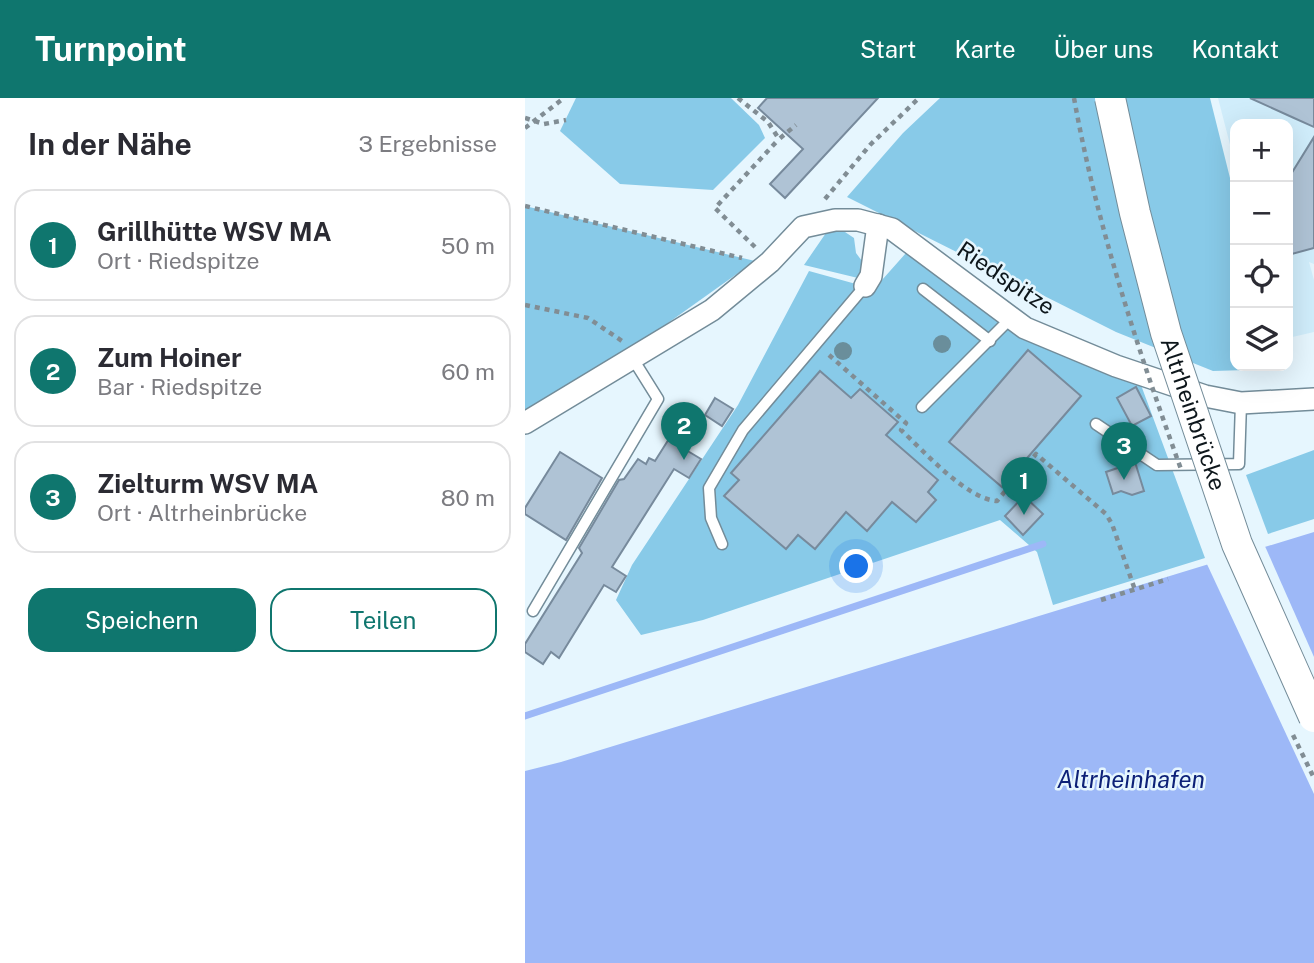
<!DOCTYPE html>
<html lang="de">
<head>
<meta charset="utf-8">
<style>
  :root { --surface:#fff; --page:#f2f2f3; --text:#2b2b33; --muted:#7c7c81; --line:#e1e1e2; --accent:#0f766e }
  body { margin:0; font-family:"Public Sans",sans-serif; background:var(--page); color:var(--text) }
  .controls { position:absolute; right:21px; top:21px; display:grid; overflow:hidden; border-radius:14px; box-shadow:0 7px 28px #0002 }
  .controls button { width:63px; height:63px; display:grid; place-items:center; padding:0; border:0; border-bottom:2px solid var(--line); background:var(--surface); color:var(--text); font:35px sans-serif }
  .you { position:absolute; left:332px; top:469px; width:24px; height:24px; margin:-18px; border:5px solid #fff; border-radius:50%; background:#1a73e8; box-shadow:0 0 0 10px #1a73e833 }
  .badge { display:grid; place-items:center; width:46px; height:46px; border-radius:50%; background:var(--accent); color:#fff; font-size:23px; font-weight:700 }
  .pin { position:absolute; translate:-50% -58px; filter:drop-shadow(0 2px 4px #0008) }
  .pin::after { content:''; position:absolute; top:37px; width:24px; height:21px; background:inherit; clip-path:polygon(0 0,100% 0,50% 100%) }
  .list { margin:0; padding:0; list-style:none }
  h2 { display:flex; justify-content:space-between; align-items:center; height:91px; margin:0; padding:0 28px; font-size:30px }
  h2 small { font-size:23px; font-weight:400; color:var(--muted) }
  .list li { display:grid; grid-template-columns:46px 1fr auto; gap:21px; align-items:center; box-sizing:border-box; height:112px; margin:0 14px 14px; padding:0 14px; border:2px solid var(--line); border-radius:21px }
  .list b { display:block; font-size:26px; white-space:nowrap }
  .list p { margin:0; font-size:23px; white-space:nowrap; color:var(--muted) }
  .list em { font-size:23px; font-style:normal; color:var(--muted) }
  .actions { display:flex; gap:14px; padding:21px 28px }
  .actions a { flex:1; padding:16px 0; border:2px solid var(--accent); border-radius:21px; text-align:center; font-size:24px; color:var(--accent) }
  .actions .main { background:var(--accent); color:#fff }
  .icon { flex:none; width:38px; height:38px; fill:none; stroke:currentColor; stroke-width:2; stroke-linecap:round; stroke-linejoin:round }
  .map { position:relative; flex:none; width:789px; height:865px; overflow:hidden }
  header { display:flex; align-items:center; gap:42px; box-sizing:border-box; height:98px; padding:0 35px; background:var(--accent); color:#fff }
  header strong { font-size:33px }
  nav { display:flex; gap:38px; margin-inline-start:auto; font-size:24px }
  main { display:flex }
  aside { flex:1; background:var(--surface) }
  .map>svg:first-child { display:block }
  .built { fill:#d0edfb }
  .green { fill:#88cae8 }
  .water { fill:#9db8f7 }
  .pier { fill:#e6f6fe }
  .lines { fill:none; stroke-linecap:round; stroke-linejoin:round }
  .stream { stroke:#9db8f7; stroke-width:7 }
  .building { fill:#afc3d5; stroke:#778a9c; stroke-width:2 }
  .service-casing { stroke:#738c99; stroke-width:13 }
  .minor-casing { stroke:#738c99; stroke-width:24 }
  .path { stroke:#818d94; stroke-width:4.5; stroke-dasharray:5 5; stroke-linecap:butt }
  .service { stroke:#fff; stroke-width:10 }
  .minor { stroke:#fff; stroke-width:21 }
  .secondary-bridge-casing { stroke:#738c99; stroke-width:32; stroke-linecap:butt }
  .path-bridge { stroke:#818d94; stroke-width:4.5; stroke-dasharray:5 5; stroke-linecap:butt }
  .secondary-bridge { stroke:#fff; stroke-width:30 }
  .tree { fill:#6a8e9b }
  .labels { text-anchor:middle; stroke-width:5; stroke-linejoin:round; paint-order:stroke }
  .street-label { font-size:23px; fill:#0d161b; stroke:#e6f6fe }
  .water-label { font-size:24px; font-style:italic; fill:#0d2178; stroke:#e6f6fe }
</style>
</head>
<body>
<header>
<strong>Turnpoint</strong>
<nav><a>Start</a><a>Karte</a><a>Über uns</a><a>Kontakt</a></nav>
</header>
<main>
<aside>
<h2>In der Nähe<small>3 Ergebnisse</small></h2>
<ul class="list">
<li><span class="badge">1</span><div><b>Grillhütte WSV MA</b><p>Ort · Riedspitze</p></div><em>50 m</em></li>
<li><span class="badge">2</span><div><b>Zum Hoiner</b><p>Bar · Riedspitze</p></div><em>60 m</em></li>
<li><span class="badge">3</span><div><b>Zielturm WSV MA</b><p>Ort · Altrheinbrücke</p></div><em>80 m</em></li>
</ul>
<div class="actions"><a class="main">Speichern</a><a>Teilen</a></div>
</aside>
<div class="map">
<svg width="789" height="865" viewBox="0 0 789 865">
  <rect width="100%" height="100%" fill="#e6f6fe"/>
  <!-- built -->
  <polygon class="built" points="693,0 789,0 789,166 784,164 789,182 789,234 763,240 763,26 710,26 710,66"/>
  <!-- green -->
  <g class="green">
    <polygon points="51,0 206,0 234,27 240,40 188,92 95,86 35,33"/>
    <polygon points="415,0 685,0 710,100 710,268 753,268 754,271 688,273 591,234 322,99 378,35"/>
    <polygon points="0,108 230,163 98,257 0,316"/>
    <polygon points="303,132 320,134 329,140 331,155 340,167 333,180 279,167"/>
    <polygon points="381,155 500,242 616,287 680,460 528,507 512,454 475,422 178,522 116,537 91,502 107,467 213,307 284,173 349,191"/>
    <polygon points="789,352 789,421 743,436 721,377"/>
  </g>
  <!-- water -->
  <polygon class="water" points="789,434 789,865 0,865 0,673 36,664"/>
  <!-- pier -->
  <polygon class="pier" points="739,446 789,559 789,696 681,464"/>
  <g class="lines">
    <!-- stream -->
    <polyline class="stream" points="0,618 518,446"/>
  </g>
  <!-- building -->
  <g class="building">
    <polygon points="242,0 353,0 260,100 245,86 278,51 233,10"/>
    <polygon points="725,0 789,0 789,29 769,20"/>
    <polygon points="789,39 789,150 763,157 763,81"/>
    <polygon points="503,252 556,298 477,389 424,344"/>
    <polygon points="295,273 326,300 335,291 373,324 361,337 413,382 403,394 411,402 391,424 367,404 342,433 321,414 290,451 273,437 261,451 199,398 214,382 206,375"/>
    <polygon points="611,289 626,318 607,328 592,300"/>
    <polygon points="190,300 208,311 197,328 180,317"/>
    <polygon points="159,317 177,328 161,352 176,361 164,380 149,371 87,469 101,478 91,494 79,487 34,560 26,554 18,566 0,554 0,546 57,455 54,450 94,382 99,381 113,361 121,366 124,360 130,363"/>
    <polygon points="35,354 77,380 41,442 0,416 0,410"/>
    <polygon points="610,364 619,393 607,397 596,393 588,396 581,374"/>
    <polygon points="499,398 518,416 498,437 480,418"/>
  </g>
  <g class="lines">
    <defs>
      <g id="service">
        <polyline points="398,191 465,243"/>
        <polyline points="397,309 486,220"/>
        <polyline points="571,326 632,367 714,366 716,305"/>
        <polyline points="197,446 186,420 184,390 218,332 340,188"/>
        <polyline points="8,513 133,301 108,261"/>
      </g>
      <g id="minor">
        <polyline points="340,188 346,178 353,127"/>
        <polyline points="0,325 187,212 245,164 278,129 310,122 333,122 367,131 500,230 591,268 680,298 716,305 789,301"/>
      </g>
    </defs>
    <!-- service casing -->
    <use href="#service" class="service-casing"/>
    <!-- minor casing -->
    <use href="#minor" class="minor-casing"/>
    <!-- path -->
    <g class="path">
      <polyline points="213,0 243,24 254,41 271,27"/>
      <polyline points="0,20 19,26 41,22"/>
      <polyline points="0,30 39,0"/>
      <polyline points="300,101 345,47 394,0"/>
      <polyline points="0,108 217,160"/>
      <polyline points="230,149 190,110 254,41"/>
      <polyline points="0,207 63,220 97,243"/>
      <path d="M304 257 381 325 376 332C399 353 441 401 472 403L511 356 581 416 587 426 610 492"/>
      <polyline points="576,502 643,481"/>
    </g>
    <!-- service -->
    <use href="#service" class="service"/>
    <!-- minor -->
    <use href="#minor" class="minor"/>
    <defs>
      <g id="secondary-bridge">
        <path id="s1" d="M585 0 610 115 641 235 712 446 789 619"/>
      </g>
    </defs>
    <!-- secondary-bridge casing -->
    <use href="#secondary-bridge" class="secondary-bridge-casing"/>
    <!-- path-bridge -->
    <g class="path-bridge">
      <path d="M549 0C572 128 613 252 657 374"/>
      <polyline points="768,637 789,680"/>
    </g>
    <!-- secondary-bridge -->
    <use href="#secondary-bridge" class="secondary-bridge"/>
  </g>
  <!-- trees -->
  <g class="tree">
    <circle cx="417" cy="246" r="9"/>
    <circle cx="318" cy="253" r="9"/>
  </g>
  <g class="labels">
    <!-- street labels -->
    <g class="street-label">
      <text transform="translate(481 180) rotate(34)" y="8">Riedspitze</text>
      <text dy="8" stroke="none"><textPath href="#s1" startOffset="327">Altrheinbrücke</textPath></text>
    </g>
    <!-- water labels -->
    <g class="water-label">
      <text x="606" y="690">Altrheinhafen</text>
    </g>
  </g>
</svg>
<div class="controls">
<button>+</button>
<button>−</button>
<button><svg class="icon" aria-label="locate" viewBox="0 0 24 24"><circle cx="12" cy="12" r="6"/><path d="M12 2v4M12 18v4M2 12h4M18 12h4"/></svg></button>
<button><svg class="icon" aria-label="layers" viewBox="0 0 24 24"><path d="M12 4l9 5-9 5-9-5zM3 14l9 5 9-5"/></svg></button>
</div>
<div class="you"></div>
<div class="pin badge" style="left:499px;top:417px">1</div>
<div class="pin badge" style="left:159px;top:362px">2</div>
<div class="pin badge" style="left:599px;top:382px">3</div>
</div>
</main>
</body>
</html>
